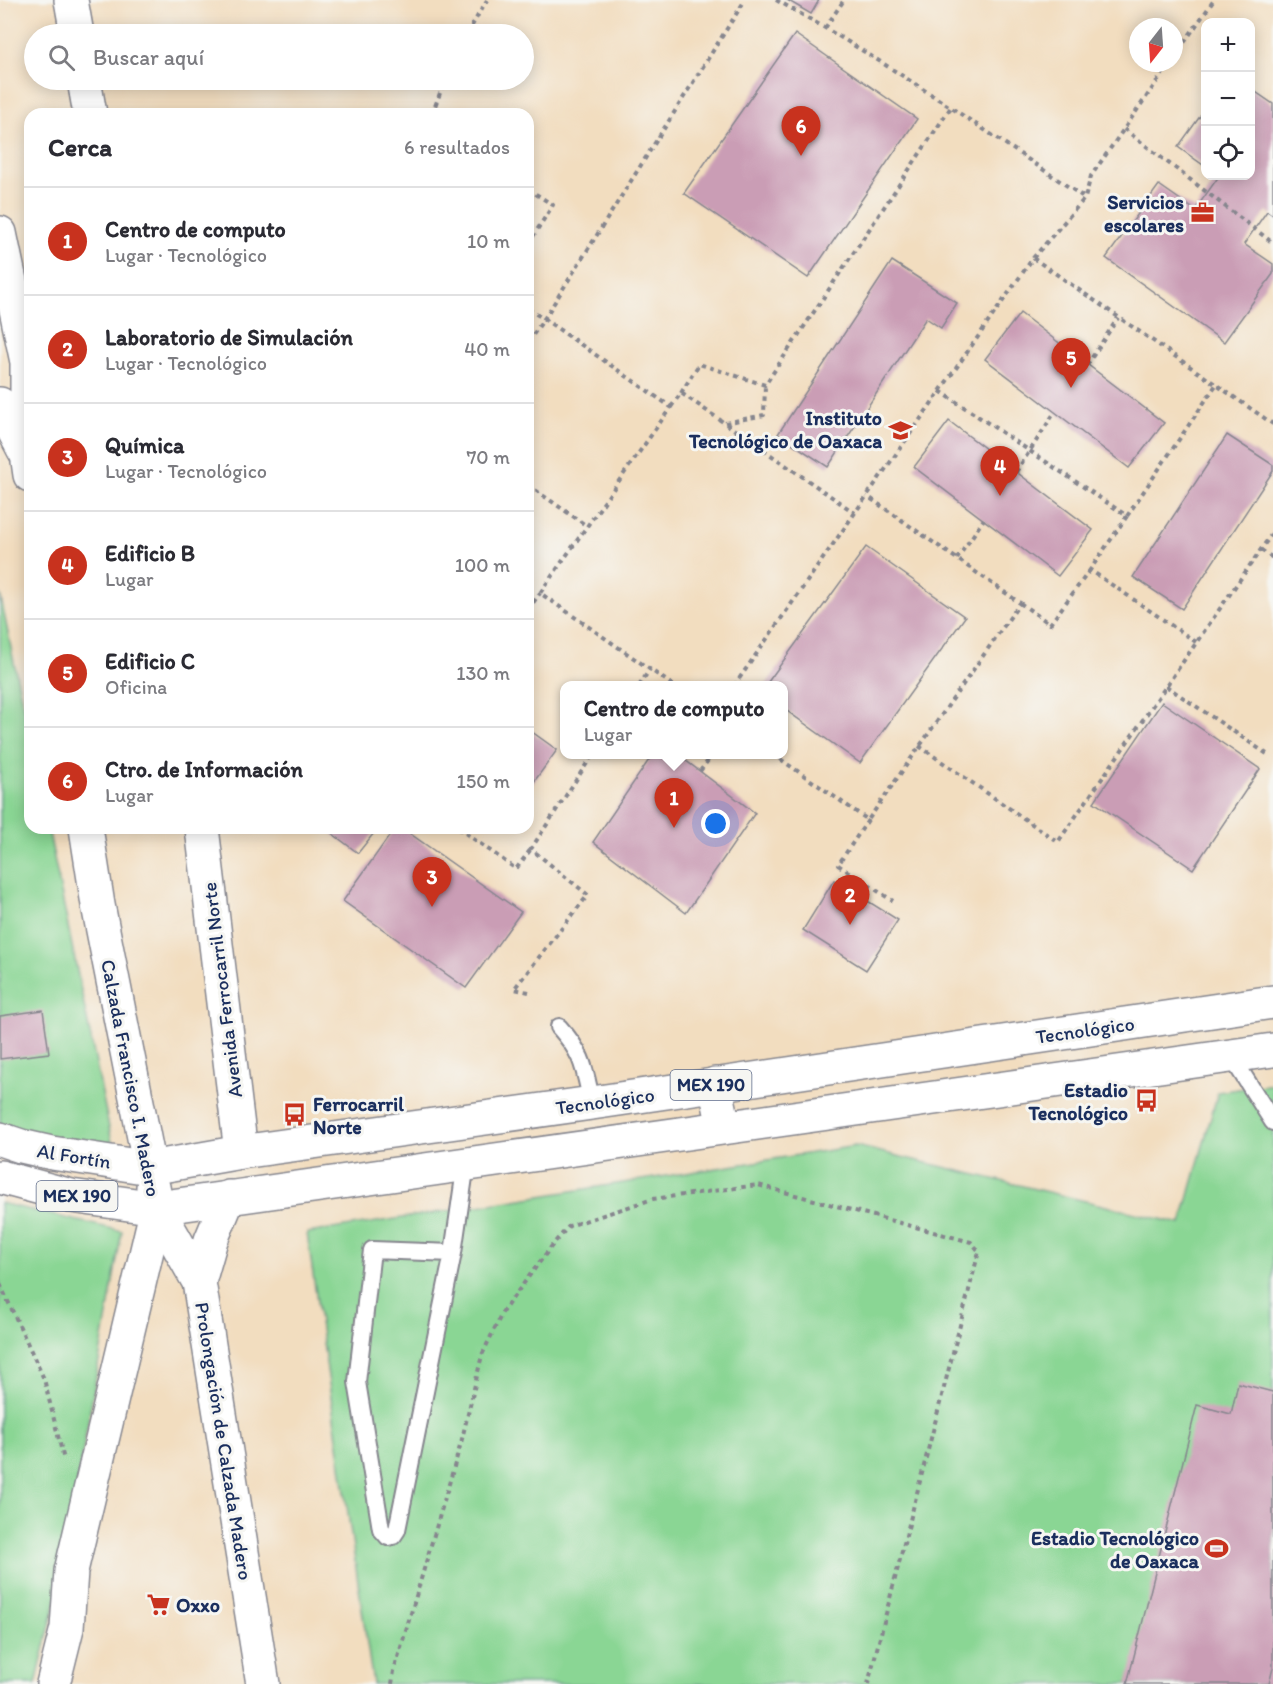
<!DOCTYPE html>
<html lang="es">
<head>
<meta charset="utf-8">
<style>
  :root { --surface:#fff; --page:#f2f2f3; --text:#2b2b33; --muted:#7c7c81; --line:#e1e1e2; --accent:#c8321e }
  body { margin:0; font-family:Itim,sans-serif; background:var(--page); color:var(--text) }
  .controls { position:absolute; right:18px; top:18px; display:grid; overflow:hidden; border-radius:12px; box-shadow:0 3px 15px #0003 }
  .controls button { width:54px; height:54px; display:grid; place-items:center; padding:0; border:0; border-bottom:2px solid var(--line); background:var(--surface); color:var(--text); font:30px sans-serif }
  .compass { position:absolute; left:1129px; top:18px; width:54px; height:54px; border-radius:50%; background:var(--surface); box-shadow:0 3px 15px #0003; rotate:197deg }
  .you { position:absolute; left:716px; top:824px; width:21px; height:21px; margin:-15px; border:4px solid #fff; border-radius:50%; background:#1a73e8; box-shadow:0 0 0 9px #1a73e833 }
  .badge { display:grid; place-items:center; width:39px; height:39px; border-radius:50%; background:var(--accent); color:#fff; font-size:20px; font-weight:700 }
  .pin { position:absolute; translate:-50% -50px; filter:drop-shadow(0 2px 3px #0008) }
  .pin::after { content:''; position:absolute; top:32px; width:21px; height:18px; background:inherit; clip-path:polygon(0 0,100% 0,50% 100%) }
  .popup { position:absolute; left:560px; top:681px; width:228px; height:78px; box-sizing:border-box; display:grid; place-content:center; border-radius:12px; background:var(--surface); filter:drop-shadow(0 2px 4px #0005); font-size:20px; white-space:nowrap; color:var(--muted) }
  .popup b { font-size:22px; color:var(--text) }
  .popup::after { content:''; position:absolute; left:50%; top:100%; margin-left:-12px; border:12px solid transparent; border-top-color:var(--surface) }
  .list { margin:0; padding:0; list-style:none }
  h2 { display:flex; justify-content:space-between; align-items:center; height:78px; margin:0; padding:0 24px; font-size:26px }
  h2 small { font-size:20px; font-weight:400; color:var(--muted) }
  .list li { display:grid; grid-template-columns:39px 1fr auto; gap:18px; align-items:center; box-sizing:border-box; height:108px; padding:0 24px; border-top:2px solid var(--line) }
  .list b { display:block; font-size:22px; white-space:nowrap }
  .list p { margin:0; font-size:20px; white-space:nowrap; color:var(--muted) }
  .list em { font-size:20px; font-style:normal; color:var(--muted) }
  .icon { flex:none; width:33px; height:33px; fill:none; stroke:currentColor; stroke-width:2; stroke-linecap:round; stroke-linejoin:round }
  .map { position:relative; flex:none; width:1273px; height:1684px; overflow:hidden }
  .search { position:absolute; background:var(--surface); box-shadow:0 3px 15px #0003; left:24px; top:24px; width:510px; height:66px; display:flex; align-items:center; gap:15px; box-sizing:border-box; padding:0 21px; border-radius:33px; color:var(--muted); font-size:22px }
  .panel { position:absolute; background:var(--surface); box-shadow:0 3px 15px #0003; left:24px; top:108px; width:510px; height:726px; border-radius:18px }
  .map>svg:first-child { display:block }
  .green { fill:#8ad694; stroke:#528279; stroke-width:1.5 }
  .building { fill:#ca9db5 }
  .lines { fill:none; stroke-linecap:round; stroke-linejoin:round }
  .service-casing { stroke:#86868e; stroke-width:20 }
  .minor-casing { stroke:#86868e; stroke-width:36 }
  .tertiary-casing { stroke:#86868e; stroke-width:36 }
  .secondary-casing { stroke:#86868e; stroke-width:36 }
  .primary-casing { stroke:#86868e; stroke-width:36 }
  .path { stroke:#86868e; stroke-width:4; stroke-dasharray:4.5 4.5; stroke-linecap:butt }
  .service { stroke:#fff; stroke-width:16 }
  .minor { stroke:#fff; stroke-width:33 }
  .tertiary { stroke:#fff; stroke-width:33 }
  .secondary { stroke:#fff; stroke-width:33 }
  .primary { stroke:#fff; stroke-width:33 }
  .labels { text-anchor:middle; stroke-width:6; stroke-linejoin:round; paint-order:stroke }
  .shield { fill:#f6f6f2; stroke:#5d6b8a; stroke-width:1.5 }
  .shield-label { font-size:18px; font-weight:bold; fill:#1b2f5e }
  .poi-label { font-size:20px; font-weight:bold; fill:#1b2f5e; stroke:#f6f6f2; text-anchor:end }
  .street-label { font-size:20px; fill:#1b2f5e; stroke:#f6f6f2 }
</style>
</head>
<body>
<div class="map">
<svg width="1273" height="1684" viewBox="0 0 1273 1684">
  <rect width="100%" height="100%" fill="#f6f6f2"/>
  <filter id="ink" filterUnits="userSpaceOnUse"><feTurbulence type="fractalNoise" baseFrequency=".0167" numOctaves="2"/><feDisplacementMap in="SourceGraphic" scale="12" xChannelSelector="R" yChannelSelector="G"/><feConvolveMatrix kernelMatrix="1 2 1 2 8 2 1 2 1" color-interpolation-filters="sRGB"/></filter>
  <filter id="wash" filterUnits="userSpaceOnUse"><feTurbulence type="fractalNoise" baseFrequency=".008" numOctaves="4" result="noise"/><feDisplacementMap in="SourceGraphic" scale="24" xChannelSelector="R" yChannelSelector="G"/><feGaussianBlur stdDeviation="1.35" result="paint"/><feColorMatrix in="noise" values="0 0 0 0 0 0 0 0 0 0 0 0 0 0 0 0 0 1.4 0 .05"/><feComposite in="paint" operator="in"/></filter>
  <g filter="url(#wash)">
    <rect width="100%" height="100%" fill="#f2ddbf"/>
    <!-- green -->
    <g class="green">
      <polygon points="0,594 30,741 30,828 48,828 113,1147 0,1131"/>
      <polygon points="1273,1084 1273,1684 373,1684 307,1233 856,1146 1181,1224 1218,1092"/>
      <polygon points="0,1203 122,1231 57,1596 36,1684 0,1684"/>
    </g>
    <g id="blocks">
      <!-- building -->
      <g class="building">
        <polygon points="787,0 819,0 811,14"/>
        <polygon points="795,34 917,119 808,278 684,193"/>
        <polygon points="1250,88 1273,104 1273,215 1267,211 1244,244 1273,264 1273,274 1224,342 1106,258 1159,185 1195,210 1219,176 1250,176"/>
        <polygon points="1206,108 1206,167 1178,147"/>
        <polygon points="892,261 957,303 941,328 926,318 828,467 778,434"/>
        <polygon points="1020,313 1164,423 1129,468 985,359"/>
        <polygon points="949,421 1093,530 1058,576 914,467"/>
        <polygon points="1227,435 1273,465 1273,471 1182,609 1133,577"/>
        <polygon points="866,547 965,617 860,763 783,708 783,686 765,686"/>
        <polygon points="1162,702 1260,769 1193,869 1094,802"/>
        <polygon points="528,729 557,750 528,790"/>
        <polygon points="653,754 677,754 755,813 686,913 593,842"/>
        <polygon points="325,828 378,828 358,853"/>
        <polygon points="395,828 402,828 521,912 466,988 343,901"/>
        <polygon points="834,880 898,920 866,970 803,930"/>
        <polygon points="43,1010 49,1053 0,1059 0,1016"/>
        <polygon points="1238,1383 1273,1392 1273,1668 1269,1684 1127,1684 1197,1405 1231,1414"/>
      </g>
    </g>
  </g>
  <g filter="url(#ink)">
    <use href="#blocks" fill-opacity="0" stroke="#86868e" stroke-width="1.5"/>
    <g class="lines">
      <defs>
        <g id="service">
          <path d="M559 1027C584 1055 584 1068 592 1103"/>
          <polyline points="1231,1056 1273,1122"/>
          <polyline points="453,1253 372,1250 357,1382 381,1529 388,1537 393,1536 397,1530 453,1253 466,1163"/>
        </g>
        <g id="minor">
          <polyline points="71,0 77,34"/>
          <polyline points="84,80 90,114"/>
          <polyline points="202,828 241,1152"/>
        </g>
        <polyline id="tertiary" points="157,1208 199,1282 263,1684"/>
        <g id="secondary">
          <polyline points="0,233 27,362 27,454 30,475"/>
          <polyline points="0,404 24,450"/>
          <polyline points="86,828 98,905 150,1168"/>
          <polyline points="715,1084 724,1127"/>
          <polyline points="199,1282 211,1240 229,1197"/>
        </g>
        <g id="primary">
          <polyline points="0,1139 21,1146 52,1153 150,1168 241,1152 592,1103 1273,1002"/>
          <polyline points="0,1177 71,1196 157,1208 1273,1050"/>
          <polyline points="53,1684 67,1628 71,1571 157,1208 153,1187"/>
        </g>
      </defs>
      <!-- service casing -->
      <use href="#service" class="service-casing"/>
      <!-- minor casing -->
      <use href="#minor" class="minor-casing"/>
      <!-- tertiary casing -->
      <use href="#tertiary" class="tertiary-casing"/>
      <!-- secondary casing -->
      <use href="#secondary" class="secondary-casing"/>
      <!-- primary casing -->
      <use href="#primary" class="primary-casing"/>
      <!-- path -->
      <g class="path">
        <path d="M776 0C883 59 983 129 1085 198"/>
        <polyline points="825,28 844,0"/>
        <polyline points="467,34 487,0"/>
        <polyline points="1174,57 1214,0"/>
        <polyline points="432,114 445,80"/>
        <polyline points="1124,129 1273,243"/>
        <polyline points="528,189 553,205 528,244"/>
        <polyline points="1033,258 1273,424"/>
        <polyline points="528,309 544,319 745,0"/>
        <polyline points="528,342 544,319 671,407 540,593 674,686"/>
        <polyline points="1087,365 1118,318"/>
        <polyline points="940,391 1127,516 1090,570 1196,642"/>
        <polyline points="681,393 699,364 765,385 951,107"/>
        <polyline points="671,407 681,393 855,513"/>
        <polyline points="725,423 764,415 765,385"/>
        <polyline points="1016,472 1055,412"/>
        <polyline points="528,485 587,526"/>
        <polyline points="1127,516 1216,385"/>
        <polyline points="1261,550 1273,558"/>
        <polyline points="957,559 984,519"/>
        <polyline points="1020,603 1050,624 1090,570"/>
        <polyline points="528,610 540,593"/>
        <polyline points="639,686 650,669"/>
        <polyline points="734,686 1033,258 1085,198 1091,176 1170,63"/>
        <polyline points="1166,686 1270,756"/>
        <polyline points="919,746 1058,842 1273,532"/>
        <polyline points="773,754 868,820 1020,603 867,496"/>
        <polyline points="700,771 713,754"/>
        <polyline points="868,820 838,865 893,901"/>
        <polyline points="458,828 516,869 531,849"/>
        <polyline points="529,992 514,989 588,895 531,849 593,754"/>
        <polyline points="0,1284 44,1379 64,1460"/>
        <polyline points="392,1684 394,1671 461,1443 482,1355 503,1311 554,1243 569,1226 653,1199 758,1185 971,1242 979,1251 868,1684"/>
      </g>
      <!-- service -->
      <use href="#service" class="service"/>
      <!-- minor -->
      <use href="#minor" class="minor"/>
      <!-- tertiary -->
      <use href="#tertiary" class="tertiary"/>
      <!-- secondary -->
      <use href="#secondary" class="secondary"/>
      <!-- primary -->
      <use href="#primary" class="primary"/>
    </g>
  </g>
  <!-- icons -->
  <defs>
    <symbol id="office-bare" viewBox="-9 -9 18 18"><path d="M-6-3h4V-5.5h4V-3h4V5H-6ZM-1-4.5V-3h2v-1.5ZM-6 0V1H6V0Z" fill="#c8321e" stroke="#f6f6f2" stroke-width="2.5" paint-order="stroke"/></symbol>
    <symbol id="university-bare" viewBox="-9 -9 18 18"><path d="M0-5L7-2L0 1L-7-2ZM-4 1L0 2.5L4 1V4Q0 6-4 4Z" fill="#c8321e" stroke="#f6f6f2" stroke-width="2.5" paint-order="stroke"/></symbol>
    <symbol id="bus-bare" viewBox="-9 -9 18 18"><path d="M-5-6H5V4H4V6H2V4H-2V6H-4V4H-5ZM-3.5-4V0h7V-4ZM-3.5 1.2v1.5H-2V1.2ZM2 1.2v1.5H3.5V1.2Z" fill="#c8321e" stroke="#f6f6f2" stroke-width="2.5" paint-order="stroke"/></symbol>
    <symbol id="stadium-bare" viewBox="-9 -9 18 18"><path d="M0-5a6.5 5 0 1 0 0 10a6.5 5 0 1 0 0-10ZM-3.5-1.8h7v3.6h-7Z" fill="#c8321e" stroke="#f6f6f2" stroke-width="2.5" paint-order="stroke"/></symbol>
    <symbol id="supermarket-bare" viewBox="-9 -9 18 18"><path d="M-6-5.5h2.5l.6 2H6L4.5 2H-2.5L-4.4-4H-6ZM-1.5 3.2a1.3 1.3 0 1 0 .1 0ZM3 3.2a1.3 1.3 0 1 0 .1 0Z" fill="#c8321e" stroke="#f6f6f2" stroke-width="2.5" paint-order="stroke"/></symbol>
  </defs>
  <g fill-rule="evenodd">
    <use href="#office-bare" x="1186" y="196" width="33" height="33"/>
    <use href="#university-bare" x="884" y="414" width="33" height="33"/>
    <use href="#bus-bare" x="1130" y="1084" width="33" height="33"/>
    <use href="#bus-bare" x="278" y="1098" width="33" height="33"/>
    <use href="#stadium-bare" x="1200" y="1532" width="33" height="33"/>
    <use href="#supermarket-bare" x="142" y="1588" width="33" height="33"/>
  </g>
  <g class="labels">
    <!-- shield labels -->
    <g class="shield">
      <rect x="670.5" y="1070" width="81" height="30" rx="4.5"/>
      <rect x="36.5" y="1181" width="81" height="30" rx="4.5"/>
    </g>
    <g class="shield-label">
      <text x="711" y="1091">MEX 190</text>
      <text x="77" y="1202">MEX 190</text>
    </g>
    <!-- poi labels -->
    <g class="poi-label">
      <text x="1184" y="209">Servicios<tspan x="1184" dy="23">escolares</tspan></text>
      <text x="882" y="425">Instituto<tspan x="882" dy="23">Tecnológico de Oaxaca</tspan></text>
      <text x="1128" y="1097">Estadio<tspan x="1128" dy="23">Tecnológico</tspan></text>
      <text x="313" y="1111" text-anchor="start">Ferrocarril<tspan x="313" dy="23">Norte</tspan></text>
      <text x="1199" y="1545">Estadio Tecnológico<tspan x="1199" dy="23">de Oaxaca</tspan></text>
      <text x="176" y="1612" text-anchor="start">Oxxo</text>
    </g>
    <!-- street labels -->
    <g class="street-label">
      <text transform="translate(222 990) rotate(-97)" y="7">Avenida Ferrocarril Norte</text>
      <text transform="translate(1085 1030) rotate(-8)" y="7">Tecnológico</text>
      <text transform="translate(131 1078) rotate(79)" y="7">Calzada Francisco I. Madero</text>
      <text transform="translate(605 1101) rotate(-8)" y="7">Tecnológico</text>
      <text transform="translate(74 1156) rotate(9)" y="7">Al Fortín</text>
      <text transform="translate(224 1441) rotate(81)" y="7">Prolongación de Calzada Madero</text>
    </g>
  </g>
</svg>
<div class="controls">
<button>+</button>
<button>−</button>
<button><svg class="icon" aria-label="locate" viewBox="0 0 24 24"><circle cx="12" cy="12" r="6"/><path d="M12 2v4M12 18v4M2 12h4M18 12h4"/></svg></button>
</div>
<svg class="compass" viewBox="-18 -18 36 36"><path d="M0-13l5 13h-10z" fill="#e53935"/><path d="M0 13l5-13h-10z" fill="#7c7c81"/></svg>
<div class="you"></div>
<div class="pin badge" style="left:674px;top:828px">1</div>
<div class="popup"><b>Centro de computo</b>Lugar</div>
<div class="pin badge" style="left:850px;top:925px">2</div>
<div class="pin badge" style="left:432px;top:907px">3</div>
<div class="pin badge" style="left:1000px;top:496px">4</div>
<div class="pin badge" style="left:1071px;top:388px">5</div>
<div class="pin badge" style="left:801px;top:156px">6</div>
<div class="search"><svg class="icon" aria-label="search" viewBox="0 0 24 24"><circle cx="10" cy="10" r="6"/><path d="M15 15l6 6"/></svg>Buscar aquí</div>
<section class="panel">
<h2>Cerca<small>6 resultados</small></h2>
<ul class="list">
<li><span class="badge">1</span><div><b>Centro de computo</b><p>Lugar · Tecnológico</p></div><em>10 m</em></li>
<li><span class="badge">2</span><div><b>Laboratorio de Simulación</b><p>Lugar · Tecnológico</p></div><em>40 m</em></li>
<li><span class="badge">3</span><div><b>Química</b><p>Lugar · Tecnológico</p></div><em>70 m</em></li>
<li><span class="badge">4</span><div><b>Edificio B</b><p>Lugar</p></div><em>100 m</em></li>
<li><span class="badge">5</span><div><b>Edificio C</b><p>Oficina</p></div><em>130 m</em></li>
<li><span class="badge">6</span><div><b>Ctro. de Información</b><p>Lugar</p></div><em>150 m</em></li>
</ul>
</section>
</div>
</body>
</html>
